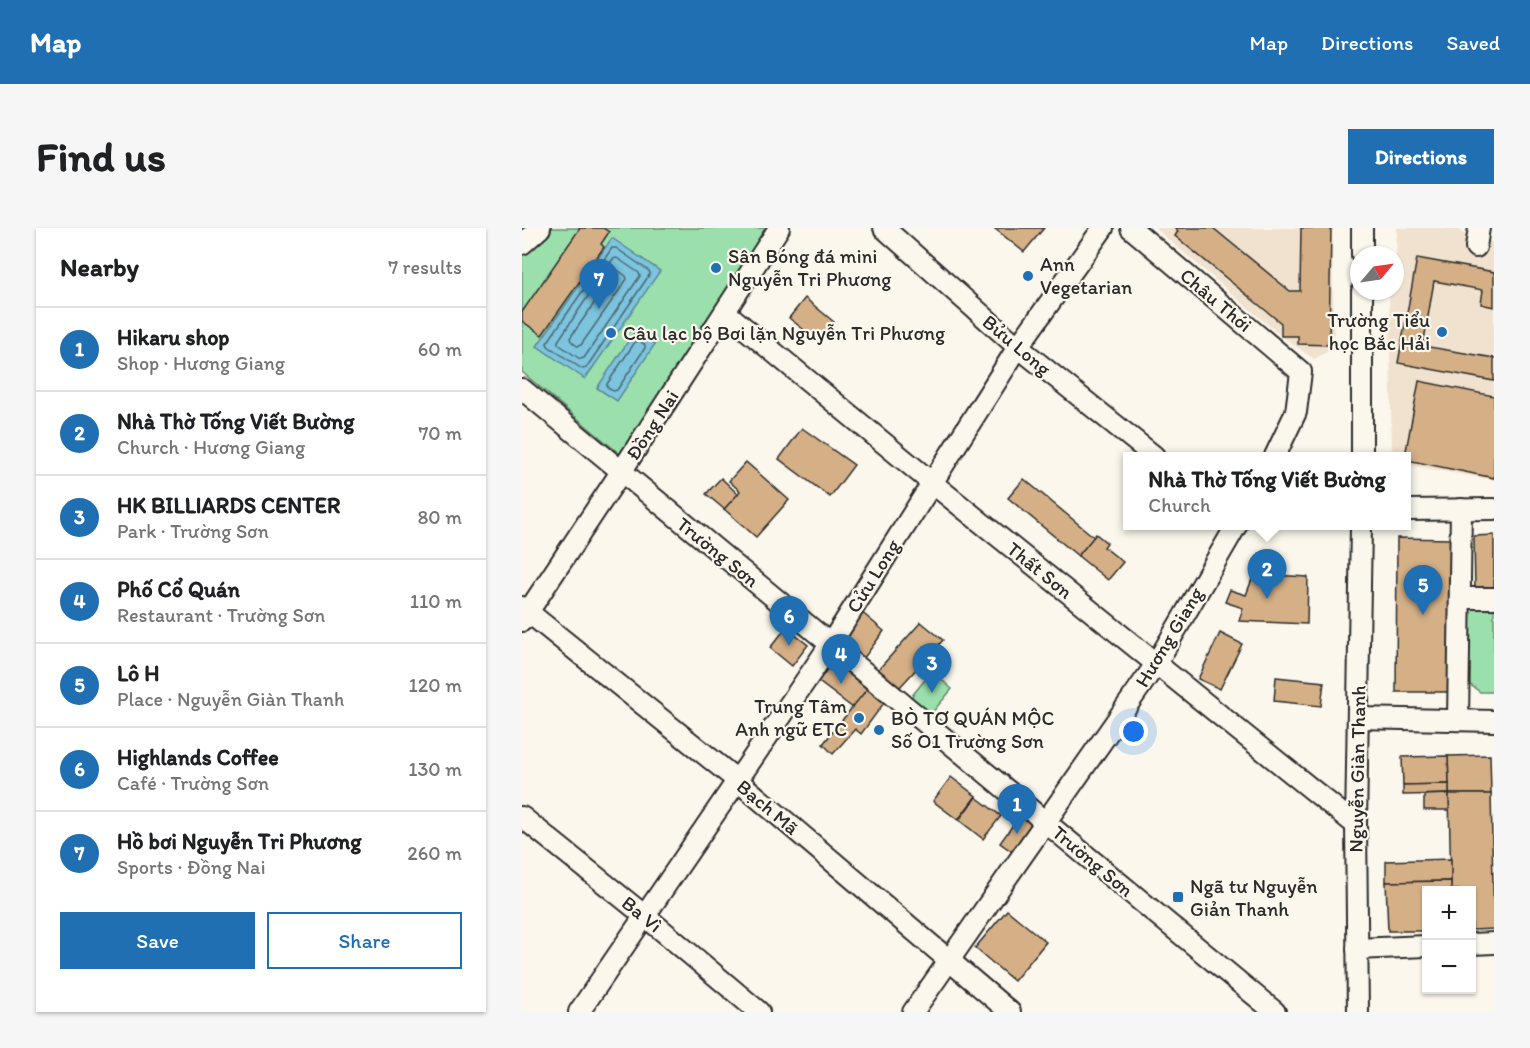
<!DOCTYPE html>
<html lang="en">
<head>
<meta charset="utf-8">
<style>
  :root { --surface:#fff; --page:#f6f6f6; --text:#202124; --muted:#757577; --line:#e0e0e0; --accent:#1f6fb2 }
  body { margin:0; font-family:Itim,sans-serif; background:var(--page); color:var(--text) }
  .controls { position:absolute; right:18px; bottom:18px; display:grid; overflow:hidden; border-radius:0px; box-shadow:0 2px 4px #0004 }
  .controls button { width:54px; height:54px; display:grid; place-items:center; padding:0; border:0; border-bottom:2px solid var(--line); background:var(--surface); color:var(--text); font:30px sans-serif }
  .compass { position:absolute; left:828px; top:18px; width:54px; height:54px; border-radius:50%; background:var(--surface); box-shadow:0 2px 4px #0004; rotate:61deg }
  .you { position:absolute; left:612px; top:504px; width:21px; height:21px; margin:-15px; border:4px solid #fff; border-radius:50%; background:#1a73e8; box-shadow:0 0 0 9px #1a73e833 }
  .badge { display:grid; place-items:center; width:39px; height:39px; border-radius:50%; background:var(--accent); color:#fff; font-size:20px; font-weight:700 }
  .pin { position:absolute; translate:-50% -50px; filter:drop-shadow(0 2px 3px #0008) }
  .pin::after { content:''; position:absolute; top:32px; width:21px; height:18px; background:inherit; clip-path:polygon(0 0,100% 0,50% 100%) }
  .popup { position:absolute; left:601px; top:224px; width:288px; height:78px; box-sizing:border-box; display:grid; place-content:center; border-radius:0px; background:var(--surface); filter:drop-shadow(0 2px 4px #0005); font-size:20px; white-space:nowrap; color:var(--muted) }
  .popup b { font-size:22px; color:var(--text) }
  .popup::after { content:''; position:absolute; left:50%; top:100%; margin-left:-12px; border:12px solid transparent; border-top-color:var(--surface) }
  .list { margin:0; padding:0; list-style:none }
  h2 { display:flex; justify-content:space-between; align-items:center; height:78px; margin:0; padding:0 24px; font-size:26px }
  h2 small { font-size:20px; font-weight:400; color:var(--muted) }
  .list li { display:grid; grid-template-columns:39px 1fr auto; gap:18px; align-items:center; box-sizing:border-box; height:84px; padding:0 24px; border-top:2px solid var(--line) }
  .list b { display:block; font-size:22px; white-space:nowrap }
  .list p { margin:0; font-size:20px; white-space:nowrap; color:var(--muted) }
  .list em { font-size:20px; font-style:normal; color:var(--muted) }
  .actions { display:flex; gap:12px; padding:18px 24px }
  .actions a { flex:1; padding:14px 0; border:2px solid var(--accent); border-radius:0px; text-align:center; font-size:21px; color:var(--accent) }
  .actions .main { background:var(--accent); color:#fff }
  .map { position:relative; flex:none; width:972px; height:784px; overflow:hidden; border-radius:0px }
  header { display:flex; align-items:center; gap:36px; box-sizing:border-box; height:84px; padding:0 30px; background:var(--accent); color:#fff }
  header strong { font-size:28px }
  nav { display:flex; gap:33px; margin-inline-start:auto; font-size:21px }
  .intro { display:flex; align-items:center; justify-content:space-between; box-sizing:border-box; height:144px; padding:0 36px }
  h1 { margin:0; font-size:42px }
  .button { padding:15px 27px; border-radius:0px; background:var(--accent); color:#fff; font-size:21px; font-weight:700 }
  main { display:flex; gap:36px; padding:0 36px }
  aside { flex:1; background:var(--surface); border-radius:0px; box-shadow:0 2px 4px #0004 }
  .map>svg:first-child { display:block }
  .built { fill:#f0e2ce }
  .green { fill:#9be0ac; stroke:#63866c; stroke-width:1.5 }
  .water { fill:#7dc4de; stroke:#5c8796; stroke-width:1.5 }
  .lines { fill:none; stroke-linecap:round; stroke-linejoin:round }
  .shore { stroke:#4c6873; stroke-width:1.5 }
  .building { fill:#d5b087; stroke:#2b2b2b; stroke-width:1.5 }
  .minor-casing { stroke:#2b2b2b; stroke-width:24 }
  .minor { stroke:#fbf7ec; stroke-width:20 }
  .poi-dot { fill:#1f6fb2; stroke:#fbf7ec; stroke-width:2 }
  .labels { text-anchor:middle; stroke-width:4.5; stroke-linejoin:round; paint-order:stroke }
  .poi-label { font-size:20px; fill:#2b2b2b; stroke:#fbf7ec; text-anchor:start }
  .street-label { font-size:20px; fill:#2b2b2b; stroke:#fbf7ec }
</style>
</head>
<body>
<header>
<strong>Map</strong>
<nav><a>Map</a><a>Directions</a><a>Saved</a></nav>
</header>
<div class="intro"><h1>Find us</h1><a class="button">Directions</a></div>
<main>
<aside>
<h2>Nearby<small>7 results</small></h2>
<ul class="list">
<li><span class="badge">1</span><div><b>Hikaru shop</b><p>Shop · Hương Giang</p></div><em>60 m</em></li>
<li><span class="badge">2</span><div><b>Nhà Thờ Tống Viết Bường</b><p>Church · Hương Giang</p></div><em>70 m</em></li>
<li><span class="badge">3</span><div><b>HK BILLIARDS CENTER</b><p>Park · Trường Sơn</p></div><em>80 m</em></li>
<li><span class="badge">4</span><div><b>Phố Cổ Quán</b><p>Restaurant · Trường Sơn</p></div><em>110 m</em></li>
<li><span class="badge">5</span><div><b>Lô H</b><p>Place · Nguyễn Giàn Thanh</p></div><em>120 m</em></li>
<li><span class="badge">6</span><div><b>Highlands Coffee</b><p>Café · Trường Sơn</p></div><em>130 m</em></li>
<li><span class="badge">7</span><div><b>Hồ bơi Nguyễn Tri Phương</b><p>Sports · Đồng Nai</p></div><em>260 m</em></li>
</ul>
<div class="actions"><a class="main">Save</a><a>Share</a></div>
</aside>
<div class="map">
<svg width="972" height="784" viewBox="0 0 972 784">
  <rect width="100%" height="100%" fill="#fbf7ec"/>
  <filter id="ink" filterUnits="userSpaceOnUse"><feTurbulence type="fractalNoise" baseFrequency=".0167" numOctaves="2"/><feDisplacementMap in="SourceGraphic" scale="12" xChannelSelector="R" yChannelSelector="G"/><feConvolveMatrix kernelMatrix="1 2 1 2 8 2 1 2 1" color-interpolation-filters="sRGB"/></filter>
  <g filter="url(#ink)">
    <!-- built -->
    <g class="built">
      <polygon points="633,0 810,0 812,120 792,131 759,108"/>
      <polygon points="875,0 935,0 944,8 972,14 972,252 885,237 885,228 870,228 867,63 873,63"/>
    </g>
    <!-- green -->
    <g class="green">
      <polygon points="25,0 246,0 99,227 0,144 0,23"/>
      <polygon points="950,377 972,377 972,464 958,464 946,455 945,384"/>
      <polygon points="410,443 430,461 409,486 389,469"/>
    </g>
    <!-- water -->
    <g class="water">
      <polygon points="90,10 138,43 63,151 15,118"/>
      <polygon points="113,103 133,116 95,173 75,160"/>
    </g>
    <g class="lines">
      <!-- shore -->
      <g class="shore">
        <polygon points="90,20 94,20 127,43 128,46 64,140 60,141 26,118 25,115"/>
        <polygon points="95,30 117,45 118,48 62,130 58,131 36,116 36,113 91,31"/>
        <polygon points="97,43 104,48 105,51 59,117 55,118 49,113 48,110 94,44"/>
        <polygon points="117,113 123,117 123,120 95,162 91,163 85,159 85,156 113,114"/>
      </g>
    </g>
    <!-- building -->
    <g class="building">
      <polygon points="58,0 81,0 87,4 79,16 82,19 20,107 0,93 0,84"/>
      <polygon points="472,0 522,0 502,24"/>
      <polygon points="653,0 691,0 768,63 778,63 779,0 809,0 807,117 776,116 776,108 759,108 759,95 653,8 656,3"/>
      <polygon points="895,30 972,44 972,79 959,76 961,62 912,53 901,118 972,130 972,153 876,135"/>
      <polygon points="283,70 312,94 296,113 267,90"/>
      <polygon points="897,153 972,168 972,250 885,232 885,228 883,228"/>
      <polygon points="280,200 332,237 308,269 257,231"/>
      <polygon points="224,234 267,272 234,309 202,281 218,263 207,253"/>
      <polygon points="199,250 216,266 202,281 184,266"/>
      <polygon points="502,251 572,309 556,328 486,270"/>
      <polygon points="574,306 585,315 582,319 601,334 586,352 556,328"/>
      <polygon points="972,307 972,361 953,361 952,308"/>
      <polygon points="875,310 928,311 927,464 874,464"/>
      <polygon points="732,346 786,349 785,396 717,393 721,380 703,374 708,362 724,367"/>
      <polygon points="337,382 362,403 341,431 319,412"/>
      <polygon points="399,394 421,412 377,460 356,442"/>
      <polygon points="264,400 286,417 270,438 248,420"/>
      <polygon points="698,405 720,416 698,461 676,451"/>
      <polygon points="308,430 345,461 331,480 293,451"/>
      <polygon points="754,449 802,454 799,478 752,473"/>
      <polygon points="345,461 362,475 339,506 333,501 311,526 301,516"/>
      <polygon points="968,527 969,566 927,566 926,528"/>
      <polygon points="926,528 927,556 881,557 880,529"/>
      <polygon points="429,549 454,568 436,592 411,573"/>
      <polygon points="927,556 927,566 881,567 881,557"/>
      <polygon points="927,566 928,582 902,582 902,567"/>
      <polygon points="927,566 969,566 972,701 950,702 950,662 929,662"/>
      <polygon points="454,569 479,588 461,611 437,592"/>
      <polygon points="498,587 512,598 492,625 478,615"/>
      <polygon points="929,631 929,653 864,654 864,633"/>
      <polygon points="929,653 929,662 904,662 904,703 866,703 864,654"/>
      <polygon points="485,682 524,714 492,753 453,720"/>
    </g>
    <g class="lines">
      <defs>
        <g id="minor">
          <polyline points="362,0 496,119 632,228"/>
          <polyline points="609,0 779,144 774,184 753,228"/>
          <polyline points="840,0 840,27"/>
          <polyline points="0,16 18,0"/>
          <polyline points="954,19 957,0"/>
          <polyline points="840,63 840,228"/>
          <polyline points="203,84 409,254 834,597"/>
          <polyline points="0,161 753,784"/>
          <polyline points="885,282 972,281"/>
          <polyline points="938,370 972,370"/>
          <polyline points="0,379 216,553 488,784"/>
          <polyline points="0,393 99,244 257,0"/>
          <polyline points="836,490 972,493"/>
          <polyline points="936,492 939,281"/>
          <polyline points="0,589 123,688 237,784"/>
          <polyline points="950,716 972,715"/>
          <polyline points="835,721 904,718"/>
          <polyline points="57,784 308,417 496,119 581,0"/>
          <polyline points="391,784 634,436 714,298"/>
          <polyline points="836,784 834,597 839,298"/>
        </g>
      </defs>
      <!-- minor casing -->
      <use href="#minor" class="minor-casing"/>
      <!-- minor -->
      <use href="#minor" class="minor"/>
    </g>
  </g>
  <!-- markers -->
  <g class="poi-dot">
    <circle cx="194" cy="40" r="6"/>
    <circle cx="506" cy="48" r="6"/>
    <circle cx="920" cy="104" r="6"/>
    <circle cx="89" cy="105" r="6"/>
    <circle cx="337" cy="490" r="6"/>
    <circle cx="357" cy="502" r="6"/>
    <rect x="650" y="663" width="12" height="12" rx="3"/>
  </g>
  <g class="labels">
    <!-- poi labels -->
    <g class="poi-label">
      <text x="206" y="35">Sân Bóng đá mini<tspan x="206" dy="23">Nguyễn Tri Phương</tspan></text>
      <text x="518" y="43">Ann<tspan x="518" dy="23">Vegetarian</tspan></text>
      <text x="908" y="99" text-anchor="end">Trường Tiểu<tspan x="908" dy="23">học Bắc Hải</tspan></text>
      <text x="101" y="112">Câu lạc bộ Bơi lặn Nguyễn Tri Phương</text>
      <text x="325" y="485" text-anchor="end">Trung Tâm<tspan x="325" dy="23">Anh ngữ ETC</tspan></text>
      <text x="369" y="497">BÒ TƠ QUÁN MỘC<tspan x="369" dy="23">Số O1 Trường Sơn</tspan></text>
      <text x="668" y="665">Ngã tư Nguyễn<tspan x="668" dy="23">Giản Thanh</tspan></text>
    </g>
    <!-- street labels -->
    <g class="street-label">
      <text transform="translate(694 72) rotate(40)" y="7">Châu Thới</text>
      <text transform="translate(495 117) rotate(40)" y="7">Bửu Long</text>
      <text transform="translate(130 197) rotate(-57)" y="7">Đồng Nai</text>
      <text transform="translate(196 324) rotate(39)" y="7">Trường Sơn</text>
      <text transform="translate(518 342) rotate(39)" y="7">Thất Sơn</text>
      <text transform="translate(351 348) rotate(-58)" y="7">Cửu Long</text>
      <text transform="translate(647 409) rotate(-59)" y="7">Hương Giang</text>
      <text transform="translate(835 541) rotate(-89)" y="7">Nguyễn Giàn Thanh</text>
      <text transform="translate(246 579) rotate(40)" y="7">Bạch Mã</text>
      <text transform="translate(571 633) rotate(40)" y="7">Trường Sơn</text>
      <text transform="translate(120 686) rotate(39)" y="7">Ba Vì</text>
    </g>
  </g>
</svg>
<div class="controls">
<button>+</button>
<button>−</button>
</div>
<svg class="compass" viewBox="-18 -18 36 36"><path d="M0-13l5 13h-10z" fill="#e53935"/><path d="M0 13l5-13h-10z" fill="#757577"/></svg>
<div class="you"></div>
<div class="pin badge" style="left:495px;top:606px">1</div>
<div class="pin badge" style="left:745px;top:371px">2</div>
<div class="popup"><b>Nhà Thờ Tống Viết Bường</b>Church</div>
<div class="pin badge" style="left:410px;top:465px">3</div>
<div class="pin badge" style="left:319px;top:456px">4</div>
<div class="pin badge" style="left:901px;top:387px">5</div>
<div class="pin badge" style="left:267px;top:418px">6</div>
<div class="pin badge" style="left:77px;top:81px">7</div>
</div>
</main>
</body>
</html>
